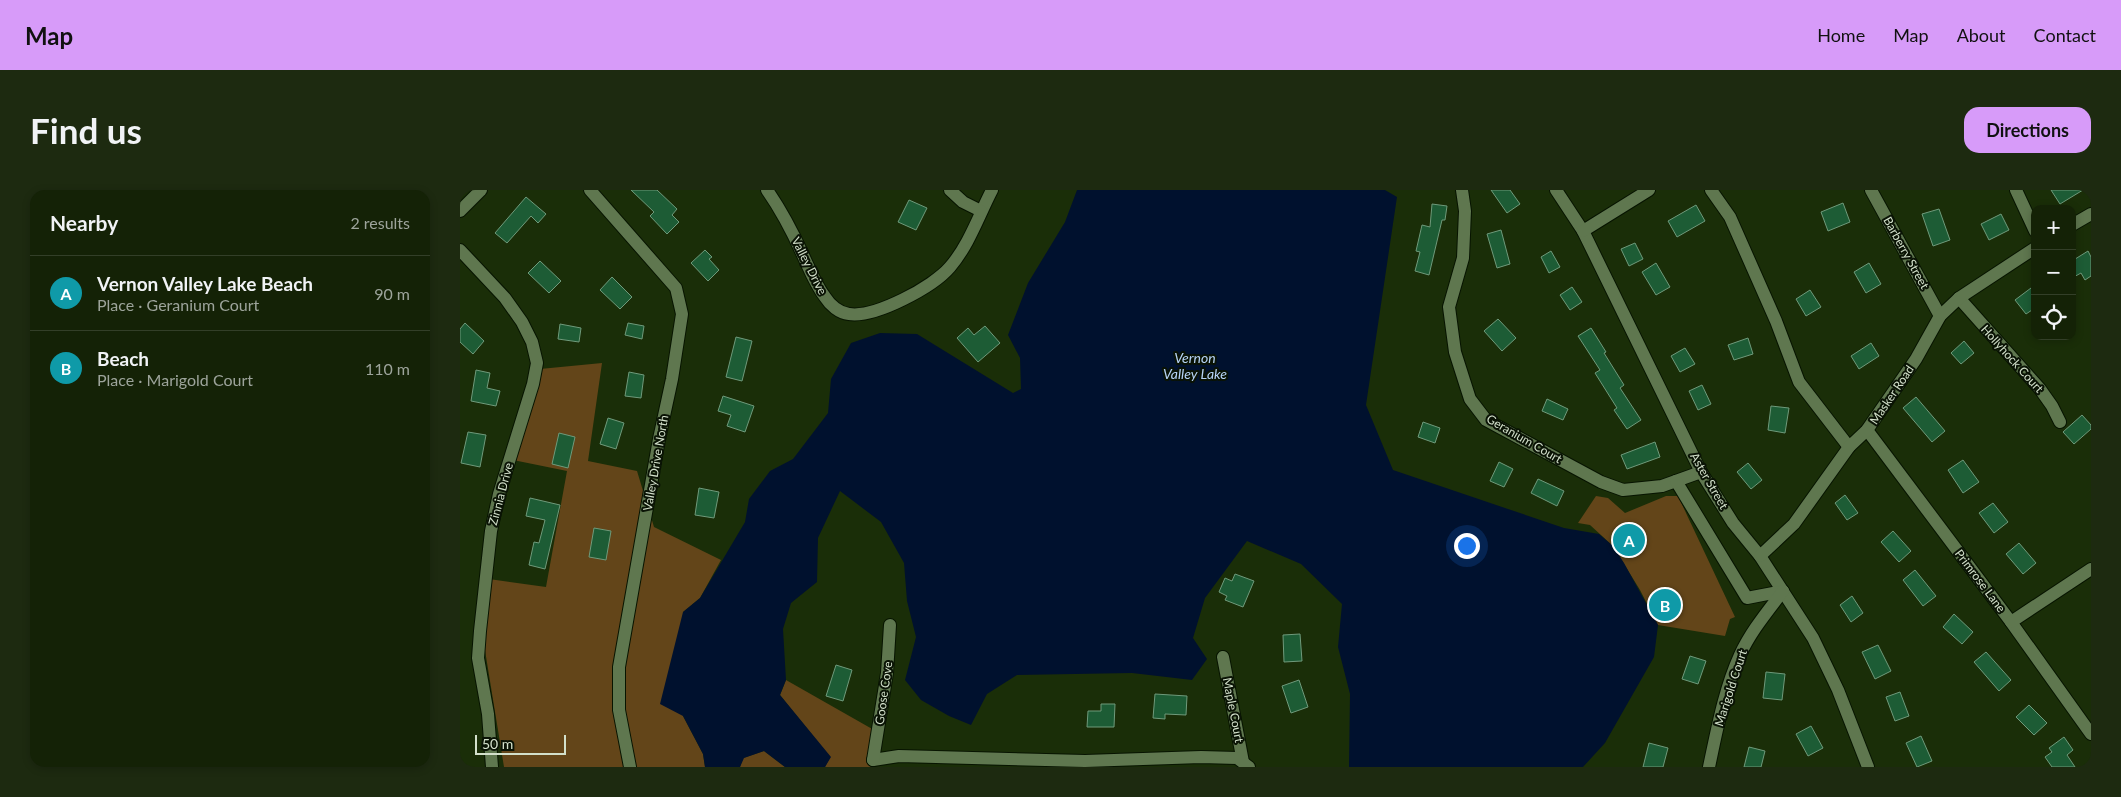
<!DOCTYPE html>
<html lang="en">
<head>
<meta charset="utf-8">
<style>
  :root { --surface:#142206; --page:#1d2a10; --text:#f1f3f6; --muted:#9da49b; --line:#333f28; --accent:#d79bf9 }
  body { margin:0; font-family:Lato,sans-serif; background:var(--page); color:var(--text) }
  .controls { position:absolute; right:15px; top:15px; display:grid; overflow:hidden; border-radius:10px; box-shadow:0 2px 8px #0003 }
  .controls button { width:45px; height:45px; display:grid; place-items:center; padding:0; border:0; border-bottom:1px solid var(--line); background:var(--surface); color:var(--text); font:25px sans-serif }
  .scale { position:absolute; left:15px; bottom:12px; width:91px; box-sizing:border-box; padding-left:5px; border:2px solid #d3e0cb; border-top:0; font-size:14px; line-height:18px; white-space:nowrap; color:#d3e0cb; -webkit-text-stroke:4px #0a1305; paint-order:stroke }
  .you { position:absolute; left:1006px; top:355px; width:18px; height:18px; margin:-12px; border:4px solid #fff; border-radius:50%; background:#1a73e8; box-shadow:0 0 0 8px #1a73e833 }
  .badge { display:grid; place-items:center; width:32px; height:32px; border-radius:50%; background:var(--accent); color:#fff; font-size:16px; font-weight:700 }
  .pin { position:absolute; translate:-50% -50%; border:2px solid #fff; box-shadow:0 1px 5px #0006 }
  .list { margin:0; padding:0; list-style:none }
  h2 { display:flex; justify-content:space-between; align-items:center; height:65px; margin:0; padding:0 20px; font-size:21px }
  h2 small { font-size:16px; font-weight:400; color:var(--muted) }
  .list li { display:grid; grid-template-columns:32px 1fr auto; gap:15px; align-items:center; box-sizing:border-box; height:75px; padding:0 20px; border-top:1px solid var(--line) }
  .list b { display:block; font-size:19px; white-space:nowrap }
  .list p { margin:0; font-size:16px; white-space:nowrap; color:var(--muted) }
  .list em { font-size:16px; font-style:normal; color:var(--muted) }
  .icon { flex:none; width:28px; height:28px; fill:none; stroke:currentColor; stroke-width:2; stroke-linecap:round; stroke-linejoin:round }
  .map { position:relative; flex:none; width:1631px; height:577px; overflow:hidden; border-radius:15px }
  header { display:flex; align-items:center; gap:30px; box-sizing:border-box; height:70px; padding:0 25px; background:var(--accent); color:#111 }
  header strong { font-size:24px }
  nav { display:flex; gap:28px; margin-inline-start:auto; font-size:18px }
  .intro { display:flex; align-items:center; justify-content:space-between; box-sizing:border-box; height:120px; padding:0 30px }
  h1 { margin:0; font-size:35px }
  .button { padding:12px 22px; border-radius:15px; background:var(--accent); color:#111; font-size:18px; font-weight:700 }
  main { display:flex; gap:30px; padding:0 30px }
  aside { flex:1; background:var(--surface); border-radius:15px; box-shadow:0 2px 8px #0003 }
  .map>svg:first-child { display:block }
  .green { fill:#634519 }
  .water { fill:#00112e }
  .building { fill:#1d5c35; stroke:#6f9a7b }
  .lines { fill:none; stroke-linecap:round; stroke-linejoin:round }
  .minor-casing { stroke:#071400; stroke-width:14 }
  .minor { stroke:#5f774f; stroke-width:12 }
  .labels { text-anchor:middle; stroke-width:4; stroke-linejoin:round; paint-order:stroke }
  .street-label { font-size:12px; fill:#d3e0cb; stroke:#0a1305 }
  .water-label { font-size:14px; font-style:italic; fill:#b6d3f6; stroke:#0a1305 }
</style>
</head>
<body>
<header>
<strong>Map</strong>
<nav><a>Home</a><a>Map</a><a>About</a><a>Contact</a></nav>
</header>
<div class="intro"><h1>Find us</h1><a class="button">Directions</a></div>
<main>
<aside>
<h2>Nearby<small>2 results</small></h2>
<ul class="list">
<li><span class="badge" style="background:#0f9aa8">A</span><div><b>Vernon Valley Lake Beach</b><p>Place · Geranium Court</p></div><em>90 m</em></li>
<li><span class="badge" style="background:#0f9aa8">B</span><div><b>Beach</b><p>Place · Marigold Court</p></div><em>110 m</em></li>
</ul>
</aside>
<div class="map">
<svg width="1631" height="577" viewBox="0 0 1631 577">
  <rect width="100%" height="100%" fill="#1a2e08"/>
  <!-- green -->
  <g class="green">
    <polygon points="142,173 128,271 177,281 194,337 261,370 240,408 223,422 223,526 243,564 245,577 44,577 23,448 29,389 86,397 107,281 53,270 80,179"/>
    <polygon points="1136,306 1148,308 1165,323 1206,306 1218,306 1275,427 1270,429 1265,446 1198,435 1180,400 1153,356 1130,335 1118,333"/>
    <polygon points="326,490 421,544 411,577 365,577 370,567 320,505"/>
    <polygon points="304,561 325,577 280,577 283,568"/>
  </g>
  <!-- water -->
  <polygon class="water" points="617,0 925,0 937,7 906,215 933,280 1104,338 1139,344 1153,356 1164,373 1198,435 1194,467 1145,553 1123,577 889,577 890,504 878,457 882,414 841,374 787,351 745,408 733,448 747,469 732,490 672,483 557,485 527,504 511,535 489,526 461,510 445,490 456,447 447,411 444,373 421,332 380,301 358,348 357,392 331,413 323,439 326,490 320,505 371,567 365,577 325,577 304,561 284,568 280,577 245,577 243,564 223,526 200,514 223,422 240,408 285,332 289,309 310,281 333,269 368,223 371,189 391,153 420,143 457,144 553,203 561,199 560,168 548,145 568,93 605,32"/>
  <!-- building -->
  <g class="building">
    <polygon points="171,0 197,0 217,19 212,25 219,32 207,44 190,26 194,22"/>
    <polygon points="1031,0 1050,0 1060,14 1047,23"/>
    <polygon points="1591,0 1623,0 1600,14"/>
    <polygon points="66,7 86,24 78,33 71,26 47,53 35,43"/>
    <polygon points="449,10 467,18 456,40 438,32"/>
    <polygon points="1383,13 1390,32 1368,41 1361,22"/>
    <polygon points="972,14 987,16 985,30 982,30 969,85 955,81 960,62 956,61 962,35 970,37"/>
    <polygon points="1236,15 1245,31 1217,47 1208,31"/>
    <polygon points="1479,19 1490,50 1473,56 1462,24"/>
    <polygon points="1541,24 1549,40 1529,50 1521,34"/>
    <polygon points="1041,40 1050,74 1037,78 1027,44"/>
    <polygon points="1175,53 1183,69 1169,76 1161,59"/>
    <polygon points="245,60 252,67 249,69 259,80 248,91 231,73"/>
    <polygon points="1091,61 1100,77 1089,83 1081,67"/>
    <polygon points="1628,61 1631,67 1631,86 1625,90 1621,83 1612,88 1612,71"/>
    <polygon points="80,71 101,91 89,103 68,83"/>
    <polygon points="1196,73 1210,97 1196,105 1182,82"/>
    <polygon points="1409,73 1421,94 1406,103 1394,82"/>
    <polygon points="152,87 172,107 160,119 140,100"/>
    <polygon points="1575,95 1575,118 1566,124 1555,110"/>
    <polygon points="1112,97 1122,112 1110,120 1100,105"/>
    <polygon points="1350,100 1361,117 1346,126 1336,109"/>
    <polygon points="1038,129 1056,148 1042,161 1024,141"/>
    <polygon points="5,133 24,151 13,164 0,152 0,139"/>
    <polygon points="168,133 184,136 182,149 165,145"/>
    <polygon points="100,134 121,138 119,152 98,149"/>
    <polygon points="525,136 540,153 518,172 497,148 508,138 514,145"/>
    <polygon points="1131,138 1146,162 1144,163 1164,195 1160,198 1181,230 1167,239 1154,220 1157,218 1135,183 1140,180 1118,146"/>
    <polygon points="276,147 292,151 282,191 266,187"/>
    <polygon points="1288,148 1293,164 1274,170 1268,155"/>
    <polygon points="1504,151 1514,163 1501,174 1491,163"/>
    <polygon points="1411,153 1419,166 1399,179 1391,166"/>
    <polygon points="1225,158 1235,174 1220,182 1211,166"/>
    <polygon points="16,180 30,183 27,198 40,201 36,216 11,211"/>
    <polygon points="169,182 184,185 181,208 165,206"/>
    <polygon points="1242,195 1251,214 1238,220 1229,201"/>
    <polygon points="263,206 294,216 285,242 267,236 271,225 258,221"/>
    <polygon points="1456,207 1485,241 1472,252 1443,218"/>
    <polygon points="1087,209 1108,219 1103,230 1082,221"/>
    <polygon points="1311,216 1329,218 1325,243 1308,240"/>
    <polygon points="1622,225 1631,235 1631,239 1614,254 1603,242"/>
    <polygon points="148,228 164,233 156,259 140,254"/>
    <polygon points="963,232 980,238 975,253 958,247"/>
    <polygon points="8,242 26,245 20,277 1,273"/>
    <polygon points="99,243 115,247 108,278 92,274"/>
    <polygon points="1195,252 1200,267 1167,279 1161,265"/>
    <polygon points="1503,270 1519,292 1503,303 1488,280"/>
    <polygon points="1039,272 1053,279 1044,297 1030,291"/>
    <polygon points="1288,273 1302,290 1291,299 1277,282"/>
    <polygon points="1078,289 1104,301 1097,316 1071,303"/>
    <polygon points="239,298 259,302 254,328 235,325"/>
    <polygon points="1385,305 1398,323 1387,330 1375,313"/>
    <polygon points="70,308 100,315 85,379 69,375 74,352 79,353 85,330 66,326"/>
    <polygon points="1533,313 1548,332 1534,343 1519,323"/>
    <polygon points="134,338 151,341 146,370 129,367"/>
    <polygon points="1433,341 1451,361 1439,372 1421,352"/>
    <polygon points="1559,353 1576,373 1563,384 1546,364"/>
    <polygon points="1455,380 1476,406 1463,416 1443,390"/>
    <polygon points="775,384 794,391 783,417 765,410 767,406 759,402 765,388 772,391"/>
    <polygon points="1392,406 1403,423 1391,432 1380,415"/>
    <polygon points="1494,424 1513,442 1502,454 1483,437"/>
    <polygon points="840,444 842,471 824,472 823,445"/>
    <polygon points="1418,455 1431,481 1415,489 1402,462"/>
    <polygon points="1526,462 1551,490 1539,501 1514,472"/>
    <polygon points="1230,466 1246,471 1238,494 1222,489"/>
    <polygon points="376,475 392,480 383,511 366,506"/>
    <polygon points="1306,482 1325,484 1322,510 1303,508"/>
    <polygon points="839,490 848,517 831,523 822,496"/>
    <polygon points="1440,502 1449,526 1435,531 1426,507"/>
    <polygon points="695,504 727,506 726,525 705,524 705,529 693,528"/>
    <polygon points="641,514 655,514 654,537 627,537 628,521 641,521"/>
    <polygon points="1569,515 1587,533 1574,545 1556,527"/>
    <polygon points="1351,536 1363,558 1348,566 1336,544"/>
    <polygon points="1461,546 1472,571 1457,577 1446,553"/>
    <polygon points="1604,547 1613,560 1607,565 1615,577 1592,577 1585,567 1592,562 1589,558"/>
    <polygon points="1189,553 1208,558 1203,577 1183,577"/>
    <polygon points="1289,557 1305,561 1301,577 1284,577"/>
  </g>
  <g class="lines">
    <defs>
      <g id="minor">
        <polyline points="130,0 216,98 222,124 212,189 199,249 159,477 159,520 170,577"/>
        <path d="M307 0C321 20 332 41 342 63 349 78 355 94 365 107 370 115 379 123 389 124 415 128 473 97 490 77 509 55 519 25 532 0"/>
        <polyline points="490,0 503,12 521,21"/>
        <polyline points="1002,0 1005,21 1003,68 989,117 995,162 1010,209 1026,230 1141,292 1163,300 1202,296 1241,282"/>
        <polyline points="1096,0 1123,41 1241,282 1273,333 1300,366 1353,448 1378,500 1408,577"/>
        <polyline points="1251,0 1270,27 1316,131 1339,192 1389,257"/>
        <polyline points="1411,0 1480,126"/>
        <polyline points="1556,0 1575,41"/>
        <polyline points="0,21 21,0"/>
        <polyline points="1612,35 1631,24"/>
        <polyline points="1123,41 1189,0"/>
        <polyline points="0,60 45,108 62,132 72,152 77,173 73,194 39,304 31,341 20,441 18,468 28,524 32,577"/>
        <polyline points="1499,108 1580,199 1592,216 1600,232"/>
        <polyline points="1407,240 1551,432 1631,544"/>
        <polyline points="1216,291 1287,408 1323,401"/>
        <polyline points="1300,366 1334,334 1389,257 1407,240 1456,169 1480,126 1499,108 1575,58"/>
        <polyline points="1551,432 1631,379"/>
        <polyline points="763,467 783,572"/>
        <polyline points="413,570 439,566 625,571 741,567 777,568 789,577"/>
        <polyline points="413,570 427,483 430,435"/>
        <path d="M1249 577C1257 540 1264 500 1280 465 1291 441 1308 421 1323 401"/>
      </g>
    </defs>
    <!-- minor casing -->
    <use href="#minor" class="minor-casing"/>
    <!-- minor -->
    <use href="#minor" class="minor"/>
  </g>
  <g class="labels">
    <!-- street labels -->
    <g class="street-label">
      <text transform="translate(1446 63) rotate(61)" y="4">Barberry Street</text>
      <text transform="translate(349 76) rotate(63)" y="4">Valley Drive</text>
      <text transform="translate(1552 169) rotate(48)" y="4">Hollyhock Court</text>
      <text transform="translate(1432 205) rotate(-56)" y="4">Masker Road</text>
      <text transform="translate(1064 249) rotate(30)" y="4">Geranium Court</text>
      <text transform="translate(196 273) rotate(-80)" y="4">Valley Drive North</text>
      <text transform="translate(1249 291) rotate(60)" y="4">Aster Street</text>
      <text transform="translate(41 304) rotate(-75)" y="4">Zinnia Drive</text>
      <text transform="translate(1520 391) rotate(53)" y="4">Primrose Lane</text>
      <text transform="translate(1271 498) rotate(-72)" y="4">Marigold Court</text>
      <text transform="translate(424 503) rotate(-82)" y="4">Goose Cove</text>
      <text transform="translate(773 520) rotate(79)" y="4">Maple Court</text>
    </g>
    <!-- water labels -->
    <g class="water-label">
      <text x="735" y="173">Vernon<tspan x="735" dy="16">Valley Lake</tspan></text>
    </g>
  </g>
</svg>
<div class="controls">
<button>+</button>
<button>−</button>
<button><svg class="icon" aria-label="locate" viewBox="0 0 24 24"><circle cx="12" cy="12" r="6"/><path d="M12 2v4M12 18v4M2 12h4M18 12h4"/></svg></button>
</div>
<div class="scale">50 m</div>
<div class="you"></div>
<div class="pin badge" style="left:1169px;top:350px;background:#0f9aa8">A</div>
<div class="pin badge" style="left:1205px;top:415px;background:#0f9aa8">B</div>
</div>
</main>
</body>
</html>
